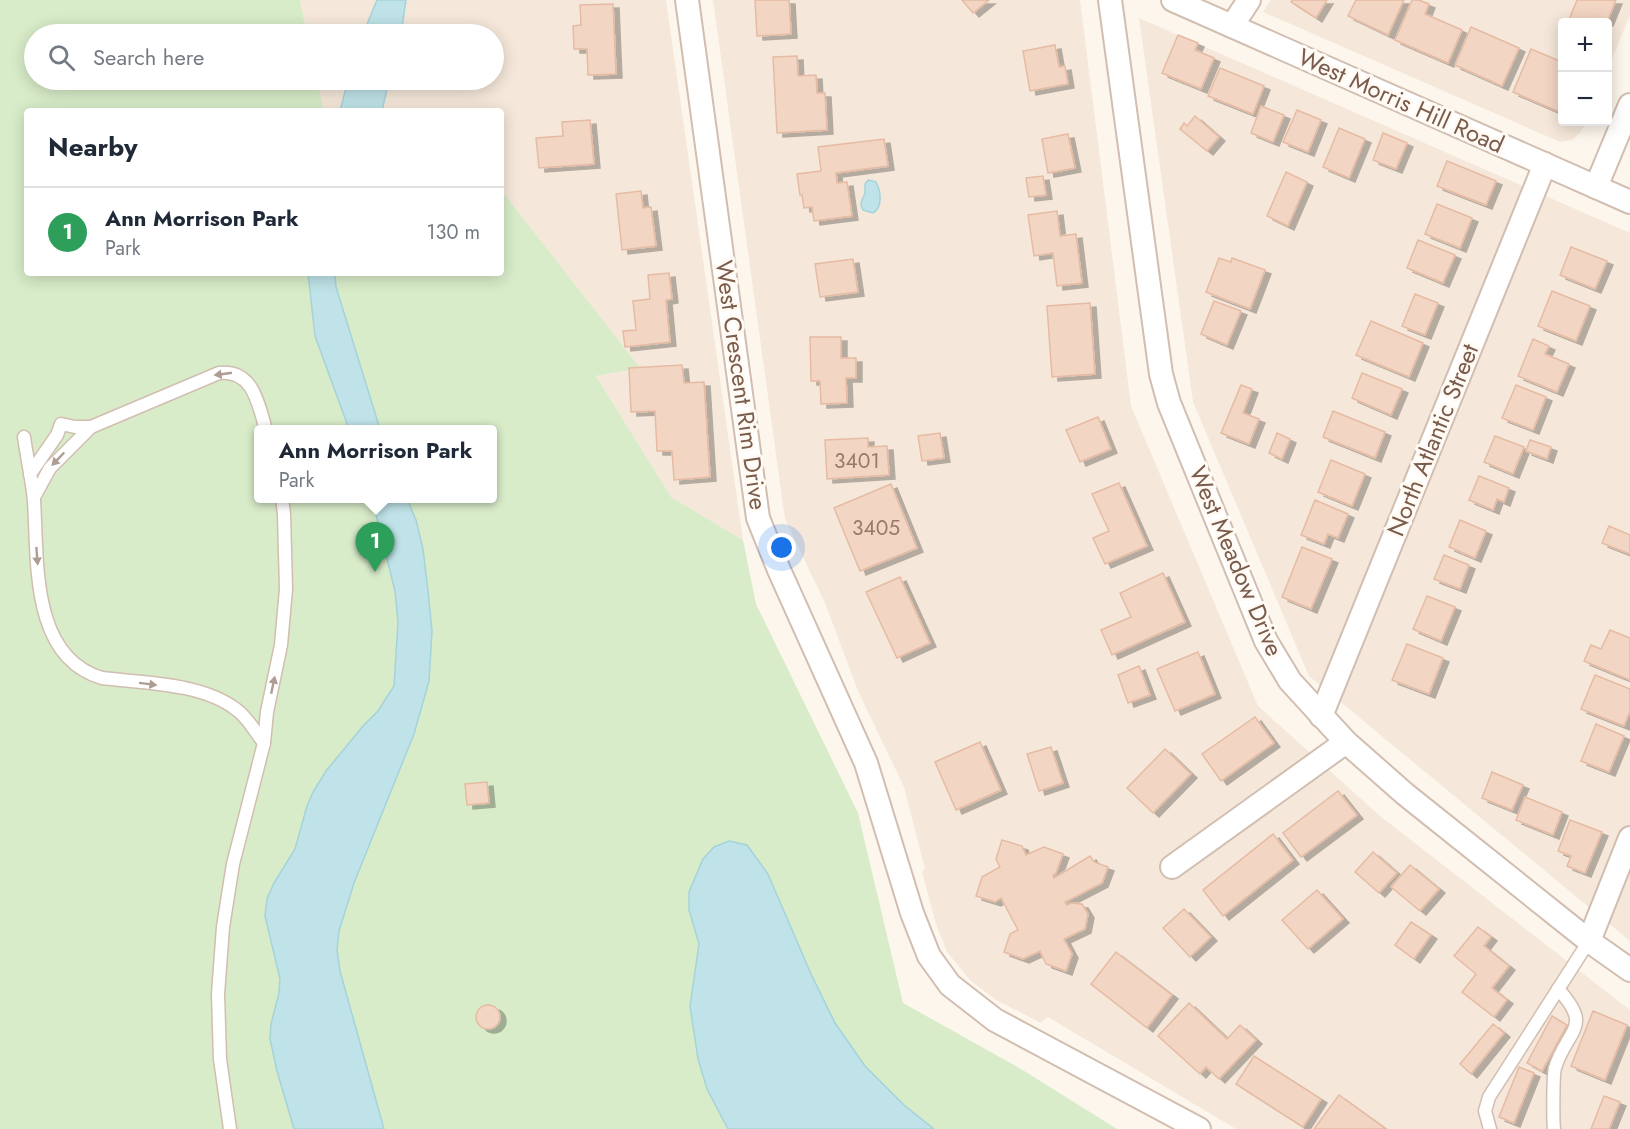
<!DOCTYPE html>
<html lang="en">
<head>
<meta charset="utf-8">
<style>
  :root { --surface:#fff; --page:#f2f2f3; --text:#1f2937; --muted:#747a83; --line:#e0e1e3; --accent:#d93025 }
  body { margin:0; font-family:Jost,sans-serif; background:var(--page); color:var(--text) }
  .controls { position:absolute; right:18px; top:18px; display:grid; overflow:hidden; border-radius:6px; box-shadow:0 3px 15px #0003 }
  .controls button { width:54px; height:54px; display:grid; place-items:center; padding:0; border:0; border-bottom:2px solid var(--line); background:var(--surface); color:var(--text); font:30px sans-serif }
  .you { position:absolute; left:782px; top:548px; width:21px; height:21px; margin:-15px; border:4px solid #fff; border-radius:50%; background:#1a73e8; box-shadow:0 0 0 9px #1a73e833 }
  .badge { display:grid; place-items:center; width:39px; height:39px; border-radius:50%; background:var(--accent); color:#fff; font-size:20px; font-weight:700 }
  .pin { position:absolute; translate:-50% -50px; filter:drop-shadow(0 2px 3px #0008) }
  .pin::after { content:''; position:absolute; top:32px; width:21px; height:18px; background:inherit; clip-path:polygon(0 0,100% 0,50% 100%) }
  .popup { position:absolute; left:254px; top:425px; width:243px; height:78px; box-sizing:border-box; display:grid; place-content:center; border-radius:6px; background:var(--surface); filter:drop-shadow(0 2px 4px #0005); font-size:20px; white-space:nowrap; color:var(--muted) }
  .popup b { font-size:22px; color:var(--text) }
  .popup::after { content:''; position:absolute; left:50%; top:100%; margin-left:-12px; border:12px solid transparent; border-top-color:var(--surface) }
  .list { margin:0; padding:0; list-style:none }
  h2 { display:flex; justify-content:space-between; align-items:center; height:78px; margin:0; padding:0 24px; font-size:26px }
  h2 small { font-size:20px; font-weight:400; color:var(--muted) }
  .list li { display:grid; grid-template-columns:39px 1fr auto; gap:18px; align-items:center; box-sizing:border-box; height:90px; padding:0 24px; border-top:2px solid var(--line) }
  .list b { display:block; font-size:22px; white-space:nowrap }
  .list p { margin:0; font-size:20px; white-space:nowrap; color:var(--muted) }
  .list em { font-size:20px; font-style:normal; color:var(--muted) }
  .icon { flex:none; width:33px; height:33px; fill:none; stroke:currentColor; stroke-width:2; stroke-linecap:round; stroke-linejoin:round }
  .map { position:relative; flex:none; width:1630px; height:1129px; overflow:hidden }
  .search { position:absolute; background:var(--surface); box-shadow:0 3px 15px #0003; left:24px; top:24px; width:480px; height:66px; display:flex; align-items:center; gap:15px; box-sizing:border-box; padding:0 21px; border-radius:33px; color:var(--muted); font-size:22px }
  .panel { position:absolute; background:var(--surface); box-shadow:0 3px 15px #0003; left:24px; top:108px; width:480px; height:168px; border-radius:6px }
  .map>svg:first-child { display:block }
  .residential { fill:#f5e8da }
  .green { fill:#d8ecc9; fill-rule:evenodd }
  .water { fill:#bfe3e8; stroke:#a5d3da; stroke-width:1.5 }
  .building { fill:#f3d5c3; stroke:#e6bba3; stroke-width:1.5; filter:url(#shadow) }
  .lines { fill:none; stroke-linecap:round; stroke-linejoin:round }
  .service-casing { stroke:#d1beb0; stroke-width:15 }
  .minor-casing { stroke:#d1beb0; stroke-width:26 }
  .service { stroke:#fff; stroke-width:12 }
  .minor { stroke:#fff; stroke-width:22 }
  .oneway { fill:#af9d94 }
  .labels { text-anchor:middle; stroke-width:6; stroke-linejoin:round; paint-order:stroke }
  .number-label { font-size:21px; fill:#987a6a }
  .street-label { font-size:24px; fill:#7a5c4d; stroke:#fffaf3 }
</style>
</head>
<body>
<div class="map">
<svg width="1630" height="1129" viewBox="0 0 1630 1129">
  <defs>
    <filter id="shadow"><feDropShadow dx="6" dy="4" stdDeviation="0" flood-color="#0004"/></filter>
  </defs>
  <rect width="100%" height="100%" fill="#fdf6ec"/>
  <!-- residential -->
  <g class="residential">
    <polygon points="300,0 666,0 743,540 671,497 596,376 639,368 505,195 501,194 501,111 324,111 317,80 494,80 494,34 307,34"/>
    <polygon points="713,0 1080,0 1131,406 1258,706 1380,816 1630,1010 1630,1129 1236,1129 1048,1017 1041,1023 996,1000 970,980 947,952 936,924 922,872 925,869 904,787 858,691 825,603 785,519"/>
    <polygon points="1271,0 1630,0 1630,15 1608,69 1608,22 1562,22 1562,122 1586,122 1581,132 1572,140 1560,142 1263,12"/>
    <polygon points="1139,18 1630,233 1630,941 1309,676 1193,402"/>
  </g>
  <!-- green -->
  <path class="green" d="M0 0H300L307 34H34V80H317L324 111H27V273H501V194L505 195 640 368 596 376 671 497 743 540 756 604 858 813 903 1003 1021 1069 1117 1129H0ZM258 430H492V498H258Z"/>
  <!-- water -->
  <g class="water">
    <polygon points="377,0 406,0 401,34 363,34"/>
    <polygon points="348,80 389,80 382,111 340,111"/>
    <path d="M868 180 876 182C881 191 883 207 873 213L863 210C858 201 864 200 865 192 865 189 865 186 865 184Z"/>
    <polygon points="308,273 335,273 336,287 380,429 349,429 315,336"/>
    <polygon points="372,499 407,499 416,520 423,549 428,591 432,631 429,681 414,734 354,883 339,931 337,950 340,971 384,1129 294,1129 277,1071 270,1039 271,1024 279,993 280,979 265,916 267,899 274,883 295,849 307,806 313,792 326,771 363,726 378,711 394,686 398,622 395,591"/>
    <polygon points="729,841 747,845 768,874 811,974 835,1023 865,1066 904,1105 934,1129 728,1129 707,1089 698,1059 690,1006 699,944 689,910 689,892 703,859 714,847"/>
  </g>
  <!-- building -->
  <g class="building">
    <polygon points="755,0 789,0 791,34 757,36"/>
    <polygon points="962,0 989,0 973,13"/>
    <polygon points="1292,0 1327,0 1316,18 1291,2"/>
    <polygon points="1356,0 1404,0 1388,35 1348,16"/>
    <polygon points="1412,0 1419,0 1429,4 1425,14 1462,30 1448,63 1395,40"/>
    <polygon points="1577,0 1616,0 1607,22 1568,22"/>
    <polygon points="613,4 616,74 588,75 587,49 574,49 573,26 581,25 580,5"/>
    <polygon points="1471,27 1519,48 1502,86 1455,65"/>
    <polygon points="1178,35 1198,43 1195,50 1214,58 1201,89 1162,73"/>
    <polygon points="1055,45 1059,67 1065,66 1068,84 1030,91 1023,51"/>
    <polygon points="1531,49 1562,62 1562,113 1513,92"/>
    <polygon points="797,56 798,76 816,75 817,93 825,93 827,130 777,133 773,57"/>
    <polygon points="1220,68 1264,86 1253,114 1208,96"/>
    <polygon points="1261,106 1284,115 1273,142 1251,133"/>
    <polygon points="1297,110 1321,120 1308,152 1283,142"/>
    <polygon points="1195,116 1219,137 1207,151 1180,129 1184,123 1187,126"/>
    <polygon points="590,120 594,164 539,168 536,138 563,136 562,122"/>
    <polygon points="1339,128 1365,139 1349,178 1323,167"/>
    <polygon points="1383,133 1407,143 1396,169 1373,160"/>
    <polygon points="1068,134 1075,168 1048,173 1042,139"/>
    <polygon points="884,139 888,166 836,173 837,183 847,182 852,216 814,221 812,207 804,208 802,195 800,195 797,174 821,171 818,147"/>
    <polygon points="1447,161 1496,181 1486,205 1437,186"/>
    <polygon points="1286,172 1307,182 1288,226 1267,216"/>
    <polygon points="1043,176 1046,195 1029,197 1026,178"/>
    <polygon points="641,191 643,208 651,207 656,246 622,250 616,194"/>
    <polygon points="1437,204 1472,218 1460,248 1425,234"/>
    <polygon points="1057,211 1060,236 1076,234 1082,283 1057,286 1053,253 1034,256 1028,215"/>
    <polygon points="1418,240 1455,255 1443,283 1407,268"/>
    <polygon points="1571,247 1607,261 1595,289 1560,275"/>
    <polygon points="1219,258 1231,262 1232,258 1265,270 1250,309 1206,292"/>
    <polygon points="853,259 858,292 820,297 815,264"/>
    <polygon points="669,273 672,299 666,300 670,342 625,347 623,331 636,330 633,301 650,299 648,275"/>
    <polygon points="1552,291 1590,306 1576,341 1538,326"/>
    <polygon points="1415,294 1438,303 1425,335 1402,326"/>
    <polygon points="1214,301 1241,311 1227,345 1201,334"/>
    <polygon points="1090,303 1095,374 1052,377 1047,306"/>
    <polygon points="1371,321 1423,343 1409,377 1356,355"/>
    <polygon points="810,337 841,337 841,358 856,358 856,378 846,378 847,403 821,404 820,381 811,381"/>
    <polygon points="1533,339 1549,346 1545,354 1569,364 1557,392 1518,376"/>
    <polygon points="682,365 684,383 704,382 710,477 674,480 672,451 657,451 655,411 631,412 629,368"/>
    <polygon points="1362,373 1402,389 1391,415 1352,398"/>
    <polygon points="1241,385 1252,389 1243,413 1259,419 1249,444 1221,433"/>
    <polygon points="1516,385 1546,397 1533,430 1502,418"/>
    <polygon points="1333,411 1385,432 1375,458 1323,437"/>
    <polygon points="1098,417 1111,449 1080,462 1066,430"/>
    <polygon points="940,433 944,458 922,461 918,436"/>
    <polygon points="1277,433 1290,439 1282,459 1269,453"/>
    <polygon points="1495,436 1524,447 1513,474 1484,462"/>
    <polygon points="868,438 868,447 887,446 889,475 827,479 825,440"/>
    <polygon points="1530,440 1551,447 1547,459 1526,451"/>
    <polygon points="1331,460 1365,474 1352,506 1318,492"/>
    <polygon points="1479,476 1509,488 1504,502 1497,499 1493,510 1469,500"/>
    <polygon points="1119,483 1147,546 1105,564 1093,538 1109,531 1092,494"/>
    <polygon points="891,484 917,548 860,571 834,508"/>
    <polygon points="1315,500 1348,514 1338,538 1328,534 1324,544 1301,535"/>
    <polygon points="1460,520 1486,531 1475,558 1449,547"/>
    <polygon points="1609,526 1630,535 1630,554 1602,543"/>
    <polygon points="1302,547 1332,559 1311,609 1282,597"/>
    <polygon points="1444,555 1469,565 1460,589 1434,579"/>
    <polygon points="1163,573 1185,622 1112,655 1101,630 1131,617 1120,593"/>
    <polygon points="900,577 930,643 897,658 866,592"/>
    <polygon points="1427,596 1455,607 1441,641 1413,629"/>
    <polygon points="1610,630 1630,638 1630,680 1584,661 1591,645 1601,649"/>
    <polygon points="1407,644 1443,658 1429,694 1392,680"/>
    <polygon points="1198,652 1215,694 1175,711 1157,669"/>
    <polygon points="1139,666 1150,695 1128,703 1118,675"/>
    <polygon points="1595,675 1630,689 1630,711 1624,726 1581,709"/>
    <polygon points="1255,717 1274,743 1221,781 1202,754"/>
    <polygon points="1596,724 1624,736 1609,772 1581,761"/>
    <polygon points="980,742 1001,790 956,810 935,762"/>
    <polygon points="1051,747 1063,783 1039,791 1027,754"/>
    <polygon points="1165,749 1191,774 1153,813 1127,788"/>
    <polygon points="1492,772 1523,785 1512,810 1482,798"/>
    <polygon points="487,782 489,803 467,805 465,784"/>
    <polygon points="1338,791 1357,815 1301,857 1283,833"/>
    <polygon points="1525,797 1562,812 1553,835 1516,820"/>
    <polygon points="1570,820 1602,832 1585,873 1567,866 1571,856 1558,851"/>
    <polygon points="1273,834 1293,860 1223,916 1203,890"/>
    <polygon points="1002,840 1022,846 1026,855 1044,847 1063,854 1056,873 1053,875 1054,878 1090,856 1094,862 1108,867 1102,883 1065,902 1067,905 1071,903 1082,904 1088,914 1085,929 1064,939 1072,954 1066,971 1046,964 1040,951 1023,959 1004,952 1010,934 1018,930 1001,898 995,902 976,896 982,877 1000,867 996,859"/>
    <polygon points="1373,852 1397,873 1379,893 1355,872"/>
    <polygon points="1410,865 1439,889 1420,911 1391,887"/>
    <polygon points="1317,890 1343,919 1308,949 1282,920"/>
    <polygon points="1184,909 1211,937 1190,957 1163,928"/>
    <polygon points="1411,922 1431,935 1414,959 1395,945"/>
    <polygon points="1478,927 1491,937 1484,946 1509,966 1492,988 1507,1000 1494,1017 1462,992 1476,974 1454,956"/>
    <polygon points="1116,952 1172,995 1147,1028 1091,984"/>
    <polygon points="1189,1003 1227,1039 1240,1025 1256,1040 1219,1079 1206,1067 1200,1074 1158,1036"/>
    <circle cx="488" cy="1017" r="12"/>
    <polygon points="1593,1011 1627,1025 1605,1080 1571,1066"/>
    <polygon points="1552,1016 1567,1025 1542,1071 1527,1063"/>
    <polygon points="1493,1024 1504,1033 1471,1074 1460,1064"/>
    <polygon points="1254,1056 1321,1099 1303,1127 1236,1084"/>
    <polygon points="1519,1067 1534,1073 1514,1123 1499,1117"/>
    <polygon points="1339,1095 1386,1129 1314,1129"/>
    <polygon points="1604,1096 1620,1102 1609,1129 1591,1129"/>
  </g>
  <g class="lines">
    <defs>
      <g id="service">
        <path d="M24 437C27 458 32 480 34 501 38 560 30 657 102 678 144 683 203 683 237 710 248 718 256 733 264 743"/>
        <polyline points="30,474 57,435 61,424 75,427 91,427"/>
        <path d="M34 497 50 468 91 427 219 373C253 369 258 403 266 430"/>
        <polyline points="230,1129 220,1059 218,994 223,927 233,864 264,743 267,712 281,645 286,589 284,514 282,498"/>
        <polyline points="1490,1129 1485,1111 1489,1097 1589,941"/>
        <path d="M1554 1129C1553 1122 1553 1074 1555 1068 1567 1029 1594 1028 1558 989"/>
      </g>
      <g id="minor">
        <polyline points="687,0 758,518 779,570 866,763 912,913 929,956 950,985 995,1020 1199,1129"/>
        <polyline points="1110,0 1161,374 1169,403 1266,641 1290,681 1346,742 1405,794 1589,941 1630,970"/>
        <polyline points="1173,0 1630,202"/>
        <polyline points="1232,26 1249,0"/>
        <polyline points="1596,187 1630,105"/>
        <polyline points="1321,716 1545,164"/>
        <polyline points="1172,867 1346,742"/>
        <polyline points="1589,941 1630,838"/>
      </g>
    </defs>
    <!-- service casing -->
    <use href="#service" class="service-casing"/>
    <!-- minor casing -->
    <use href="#minor" class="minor-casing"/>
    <!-- service -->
    <use href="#service" class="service"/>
    <!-- minor -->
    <use href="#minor" class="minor"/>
  </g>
  <!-- one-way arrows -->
  <defs><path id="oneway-solid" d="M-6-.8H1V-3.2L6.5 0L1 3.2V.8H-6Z" transform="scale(1.5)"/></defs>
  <g class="oneway">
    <use href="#oneway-solid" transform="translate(223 374) rotate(172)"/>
    <use href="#oneway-solid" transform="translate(58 459) rotate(134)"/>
    <use href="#oneway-solid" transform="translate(37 556) rotate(86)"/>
    <use href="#oneway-solid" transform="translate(148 684) rotate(7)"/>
    <use href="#oneway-solid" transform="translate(273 685) rotate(-78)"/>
  </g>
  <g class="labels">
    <!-- number labels -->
    <g class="number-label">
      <text x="857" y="468">3401</text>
      <text x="876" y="535">3405</text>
    </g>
    <!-- street labels -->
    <g class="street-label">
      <text transform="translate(1401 101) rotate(24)" y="8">West Morris Hill Road</text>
      <text transform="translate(741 385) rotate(82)" y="8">West Crescent Rim Drive</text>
      <text transform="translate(1433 440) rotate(-68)" y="8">North Atlantic Street</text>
      <text transform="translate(1236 561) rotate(67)" y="8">West Meadow Drive</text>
    </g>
  </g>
</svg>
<div class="controls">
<button>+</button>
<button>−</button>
</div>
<div class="you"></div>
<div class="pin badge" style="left:375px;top:572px;background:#2e9e5b">1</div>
<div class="popup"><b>Ann Morrison Park</b>Park</div>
<div class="search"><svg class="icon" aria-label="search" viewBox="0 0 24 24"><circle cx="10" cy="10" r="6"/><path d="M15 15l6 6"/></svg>Search here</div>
<section class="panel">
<h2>Nearby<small></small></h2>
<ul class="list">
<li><span class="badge" style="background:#2e9e5b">1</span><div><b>Ann Morrison Park</b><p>Park</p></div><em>130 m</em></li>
</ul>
</section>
</div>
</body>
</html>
